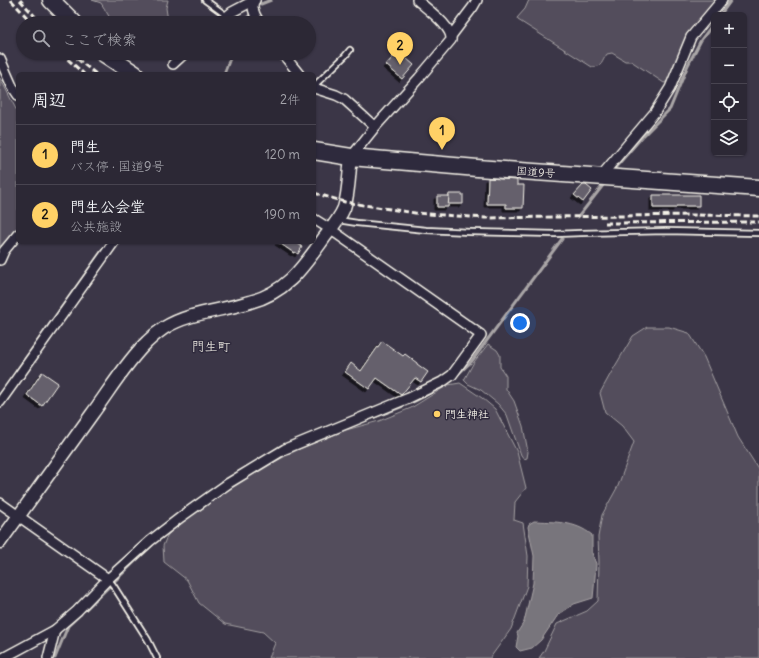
<!DOCTYPE html>
<html lang="ja">
<head>
<meta charset="utf-8">
<style>
  :root { --surface:#2c2835; --page:#34303d; --text:#f1f3f6; --muted:#a6a6ad; --line:#484450; --accent:#ffd166 }
  body { margin:0; font-family:Delius,"Klee One",sans-serif; background:var(--page); color:var(--text) }
  .controls { position:absolute; right:12px; top:12px; display:grid; overflow:hidden; border-radius:6px; box-shadow:0 1px 3px #0004 }
  .controls button { width:36px; height:36px; display:grid; place-items:center; padding:0; border:0; border-bottom:1px solid var(--line); background:var(--surface); color:var(--text); font:20px sans-serif }
  .you { position:absolute; left:520px; top:323px; width:14px; height:14px; margin:-10px; border:3px solid #fff; border-radius:50%; background:#1a73e8; box-shadow:0 0 0 6px #1a73e833 }
  .badge { display:grid; place-items:center; width:26px; height:26px; border-radius:50%; background:var(--accent); color:#111; font-size:13px; font-weight:700 }
  .pin { position:absolute; translate:-50% -33px; filter:drop-shadow(0 1px 2px #0008) }
  .pin::after { content:''; position:absolute; top:21px; width:14px; height:12px; background:inherit; clip-path:polygon(0 0,100% 0,50% 100%) }
  .list { margin:0; padding:0; list-style:none }
  h2 { display:flex; justify-content:space-between; align-items:center; height:52px; margin:0; padding:0 16px; font-size:17px }
  h2 small { font-size:13px; font-weight:400; color:var(--muted) }
  .list li { display:grid; grid-template-columns:26px 1fr auto; gap:12px; align-items:center; box-sizing:border-box; height:60px; padding:0 16px; border-top:1px solid var(--line) }
  .list b { display:block; font-size:15px; white-space:nowrap }
  .list p { margin:0; font-size:13px; white-space:nowrap; color:var(--muted) }
  .list em { font-size:13px; font-style:normal; color:var(--muted) }
  .icon { flex:none; width:22px; height:22px; fill:none; stroke:currentColor; stroke-width:2; stroke-linecap:round; stroke-linejoin:round }
  .map { position:relative; flex:none; width:759px; height:658px; overflow:hidden }
  .search { position:absolute; background:var(--surface); box-shadow:0 1px 3px #0004; left:16px; top:16px; width:300px; height:44px; display:flex; align-items:center; gap:10px; box-sizing:border-box; padding:0 14px; border-radius:22px; color:var(--muted); font-size:15px }
  .panel { position:absolute; background:var(--surface); box-shadow:0 1px 3px #0004; left:16px; top:72px; width:300px; height:172px; border-radius:6px }
  .map>svg:first-child { display:block }
  .green { fill:#534e5c; stroke:#a4a0a2 }
  .water { fill:#78747b; stroke:#aaa6a7 }
  .lines { fill:none; stroke-linecap:round; stroke-linejoin:round }
  .stream { stroke:#aaa6a7; stroke-width:3 }
  .building { fill:#65616c; stroke:#f4f1e8; filter:url(#shadow) }
  .lane-casing { stroke:#f4f1e8; stroke-width:8 }
  .street-casing { stroke:#f4f1e8; stroke-width:12 }
  .secondary-casing { stroke:#f4f1e8; stroke-width:15 }
  .highway-casing { stroke:#f4f1e8; stroke-width:19 }
  .lane { stroke:#2f2a3d; stroke-width:4.5 }
  .street { stroke:#2f2a3d; stroke-width:9 }
  .secondary { stroke:#2f2a3d; stroke-width:12 }
  .highway { stroke:#2f2a3d; stroke-width:16 }
  .rail { stroke:#f4f1e8; stroke-width:3; stroke-dasharray:6 3; stroke-linecap:butt }
  .poi-dot { fill:#ffd166; stroke:#2f2a3d; stroke-width:1.5 }
  .labels { text-anchor:middle; stroke-width:3; stroke-linejoin:round; paint-order:stroke }
  .street-label { font-size:11px; fill:#f4f1e8; stroke:#2f2a3d }
  .poi-label { font-size:11px; font-weight:bold; fill:#f4f1e8; stroke:#2f2a3d; text-anchor:start }
  .quarter-label { font-size:13px; fill:#f4f1e8; stroke:#2f2a3d }
</style>
</head>
<body>
<div class="map">
<svg width="759" height="658" viewBox="0 0 759 658">
  <defs>
    <filter id="shadow"><feDropShadow dx="-3" dy="3" stdDeviation="0" flood-color="#0009"/></filter>
  </defs>
  <rect width="100%" height="100%" fill="#3b3647"/>
  <filter id="ink" filterUnits="userSpaceOnUse"><feTurbulence type="fractalNoise" baseFrequency=".025" numOctaves="2"/><feDisplacementMap in="SourceGraphic" scale="8" xChannelSelector="R" yChannelSelector="G"/><feConvolveMatrix kernelMatrix="1 2 1 2 8 2 1 2 1" color-interpolation-filters="sRGB"/></filter>
  <g filter="url(#ink)">
    <!-- green -->
    <g class="green">
      <polygon points="92,0 168,0 166,8 168,21 167,23 113,23 101,3"/>
      <path d="M529 0H718L687 39 669 79 666 82 664 83 631 61H625L612 53 607 54C601 62 603 67 592 67L518 20 517 18 525 9Z"/>
      <polygon points="0,78 18,113 18,231 8,243 0,246"/>
      <polygon points="647,327 669,327 689,333 704,357 738,437 759,470 759,658 539,658 544,651 557,624 587,611 598,601 599,562 598,537 602,515 618,486 634,442 622,426 605,412 600,393 611,373 633,336"/>
      <polygon points="488,344 497,350 500,355 500,367 506,376 506,389 514,401 523,426 528,452 527,458 524,459 521,455 507,415 498,404 481,390 468,384 464,380 474,362"/>
      <polygon points="460,383 482,398 495,409 517,452 526,488 515,502 514,520 523,523 528,556 527,586 511,629 490,658 269,658 275,643 263,632 225,624 199,603 187,580 164,562 163,546 167,536 182,520 209,501 248,476 297,450 346,430 379,421 411,408 448,385"/>
    </g>
    <!-- water -->
    <path class="water" d="M534 521C555 522 575 521 592 535V553L596 564 595 577 593 598 574 604 558 615 541 640 532 648 520 651 516 647 518 636 517 633 524 622 533 583 534 556 528 527 529 524Z"/>
    <g class="lines">
      <!-- stream -->
      <g class="stream">
        <polyline points="261,4 271,0"/>
        <polyline points="720,15 731,0"/>
        <polyline points="245,23 250,14"/>
        <polyline points="224,74 232,53"/>
        <polyline points="615,168 642,137 670,109 688,65 701,40 714,23"/>
        <polyline points="579,216 604,184"/>
        <polyline points="17,370 108,242"/>
        <polyline points="456,376 471,362 562,239"/>
        <path d="M369 419C391 411 416 403 436 389"/>
        <polyline points="85,610 153,544"/>
        <polyline points="55,658 68,626 81,614"/>
      </g>
    </g>
    <!-- building -->
    <g class="building">
      <polygon points="398,51 414,65 402,79 386,65"/>
      <polygon points="488,178 517,180 517,185 524,185 523,208 506,208 506,204 487,204"/>
      <polygon points="583,185 586,185 592,190 583,202 574,195"/>
      <polygon points="449,194 463,194 463,204 448,204"/>
      <polygon points="653,195 699,195 699,206 676,206 676,208 653,208"/>
      <polygon points="437,196 449,196 448,207 437,207"/>
      <polygon points="278,242 296,242 302,247 298,254 295,252 294,253"/>
      <polygon points="382,341 403,356 405,354 417,363 417,364 428,372 421,382 415,378 402,394 401,395 377,378 369,389 345,372 351,363 361,371"/>
      <polygon points="42,372 58,383 42,406 27,395"/>
    </g>
    <g class="lines">
      <defs>
        <g id="lane">
          <polyline points="205,0 227,16"/>
          <polyline points="314,86 345,56 350,50"/>
          <polyline points="338,220 357,223 426,230 470,232 555,234 581,233 666,231 759,233"/>
          <polyline points="108,579 113,585 148,640 157,658"/>
        </g>
        <g id="street">
          <path d="M255 0C250 7 255 16 260 23"/>
          <polyline points="219,23 232,12 255,0"/>
          <polyline points="451,36 473,7 477,0"/>
          <polyline points="282,53 299,74"/>
          <polyline points="0,59 12,86 18,95"/>
          <polyline points="173,64 185,53"/>
          <polyline points="314,88 336,95 344,99 375,127"/>
          <path d="M351 157 375 127 419 78 451 40C453 27 427 9 417 0"/>
          <polyline points="601,176 655,112 670,88 691,37 722,0"/>
          <polyline points="0,260 4,251 18,234"/>
          <polyline points="0,402 114,242"/>
          <polyline points="0,503 108,579"/>
          <polyline points="3,658 55,630 77,611 108,579 150,541 181,517 229,483 285,449 409,398 442,382 452,375 481,335 330,229 314,219"/>
          <polyline points="48,658 55,630"/>
        </g>
        <path id="secondary" d="M0 542C31 499 61 457 92 414 109 391 127 361 147 342 152 337 158 332 164 328 189 312 222 311 250 302 287 292 303 267 324 238 331 229 340 218 344 208 349 193 349 172 351 157"/>
        <g id="highway">
          <polyline points="51,0 74,23"/>
          <polyline points="103,53 135,74"/>
          <polyline points="314,151 351,157 477,168 759,188"/>
        </g>
      </defs>
      <!-- lane casing -->
      <use href="#lane" class="lane-casing"/>
      <!-- street casing -->
      <use href="#street" class="street-casing"/>
      <!-- secondary casing -->
      <use href="#secondary" class="secondary-casing"/>
      <!-- highway casing -->
      <use href="#highway" class="highway-casing"/>
      <!-- lane -->
      <use href="#lane" class="lane"/>
      <!-- street -->
      <use href="#street" class="street"/>
      <!-- secondary -->
      <use href="#secondary" class="secondary"/>
      <!-- highway -->
      <use href="#highway" class="highway"/>
      <!-- rail -->
      <g class="rail">
        <polyline points="11,0 32,23"/>
        <polyline points="20,0 41,23"/>
        <polyline points="61,53 84,74"/>
        <polyline points="70,53 96,74"/>
        <polyline points="314,193 345,202 415,213 485,218 693,215 759,216"/>
        <polyline points="605,223 759,222"/>
      </g>
    </g>
  </g>
  <!-- markers -->
  <circle class="poi-dot" cx="437" cy="414" r="4"/>
  <g class="labels">
    <!-- street labels -->
    <g class="street-label">
      <text transform="translate(536 172) rotate(4)" y="4">国道9号</text>
    </g>
    <!-- poi labels -->
    <g class="poi-label">
      <text x="445" y="418">門生神社</text>
    </g>
    <!-- quarter labels -->
    <g class="quarter-label">
      <text x="211" y="351">門生町</text>
    </g>
  </g>
</svg>
<div class="controls">
<button>+</button>
<button>−</button>
<button><svg class="icon" aria-label="locate" viewBox="0 0 24 24"><circle cx="12" cy="12" r="6"/><path d="M12 2v4M12 18v4M2 12h4M18 12h4"/></svg></button>
<button><svg class="icon" aria-label="layers" viewBox="0 0 24 24"><path d="M12 4l9 5-9 5-9-5zM3 14l9 5 9-5"/></svg></button>
</div>
<div class="you"></div>
<div class="pin badge" style="left:442px;top:150px">1</div>
<div class="pin badge" style="left:400px;top:65px">2</div>
<div class="search"><svg class="icon" aria-label="search" viewBox="0 0 24 24"><circle cx="10" cy="10" r="6"/><path d="M15 15l6 6"/></svg>ここで検索</div>
<section class="panel">
<h2>周辺<small>2件</small></h2>
<ul class="list">
<li><span class="badge">1</span><div><b>門生</b><p>バス停 · 国道9号</p></div><em>120 m</em></li>
<li><span class="badge">2</span><div><b>門生公会堂</b><p>公共施設</p></div><em>190 m</em></li>
</ul>
</section>
</div>
</body>
</html>
